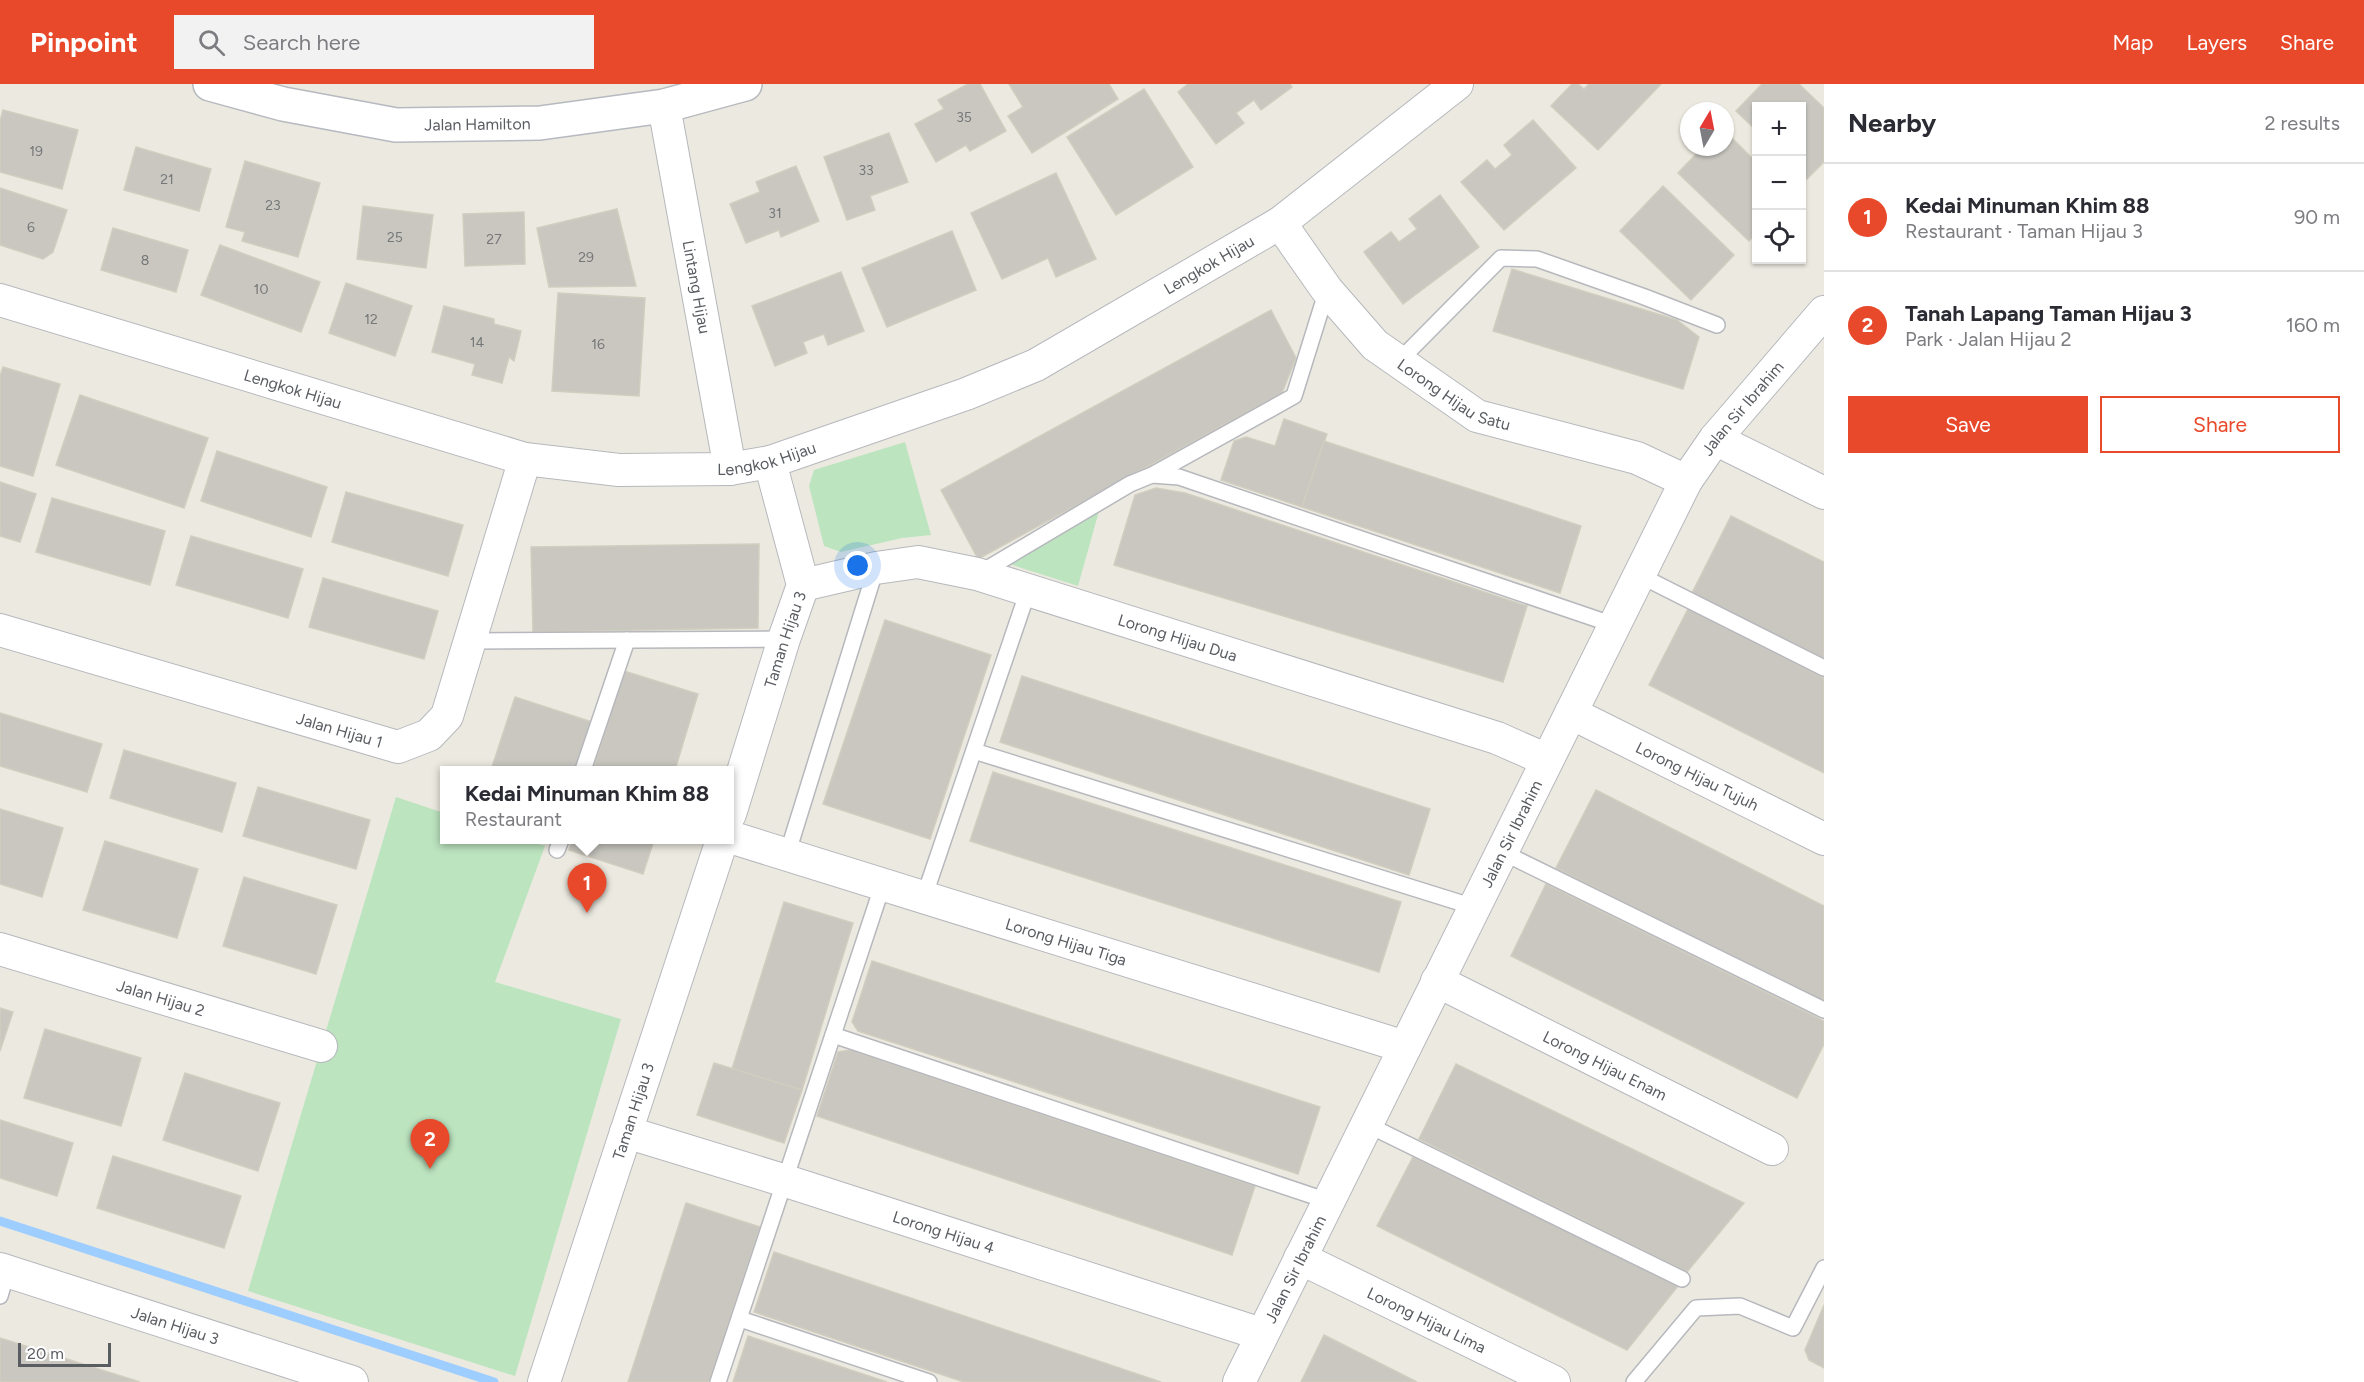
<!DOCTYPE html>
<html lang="en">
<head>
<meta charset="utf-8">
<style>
  :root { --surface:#fff; --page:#f2f2f3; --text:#2b2b33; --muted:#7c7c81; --line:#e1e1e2; --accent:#e8492a }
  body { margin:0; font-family:Figtree,sans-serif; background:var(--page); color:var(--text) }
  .controls { position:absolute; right:18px; top:18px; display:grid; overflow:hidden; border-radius:0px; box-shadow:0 2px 4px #0004 }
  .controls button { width:54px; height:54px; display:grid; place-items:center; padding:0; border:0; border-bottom:2px solid var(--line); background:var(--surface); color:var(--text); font:30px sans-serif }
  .compass { position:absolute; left:1680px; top:18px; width:54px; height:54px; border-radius:50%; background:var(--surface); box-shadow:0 2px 4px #0004; rotate:10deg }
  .scale { position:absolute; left:18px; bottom:15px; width:93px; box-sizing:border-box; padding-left:6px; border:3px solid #595c61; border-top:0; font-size:16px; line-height:21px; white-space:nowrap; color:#595c61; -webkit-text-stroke:4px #fff; paint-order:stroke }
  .you { position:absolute; left:858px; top:482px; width:21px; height:21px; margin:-15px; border:4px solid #fff; border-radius:50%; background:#1a73e8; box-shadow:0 0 0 9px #1a73e833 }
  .badge { display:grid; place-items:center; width:39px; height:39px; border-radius:50%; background:var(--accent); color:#fff; font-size:20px; font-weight:700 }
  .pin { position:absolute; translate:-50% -50px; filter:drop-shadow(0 2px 3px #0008) }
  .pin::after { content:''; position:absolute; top:32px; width:21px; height:18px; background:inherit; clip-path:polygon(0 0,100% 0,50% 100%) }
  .popup { position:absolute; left:440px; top:682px; width:294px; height:78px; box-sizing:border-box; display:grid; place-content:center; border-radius:0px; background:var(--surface); filter:drop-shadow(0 2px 4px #0005); font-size:20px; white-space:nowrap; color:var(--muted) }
  .popup b { font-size:22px; color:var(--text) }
  .popup::after { content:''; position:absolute; left:50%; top:100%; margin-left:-12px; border:12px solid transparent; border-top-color:var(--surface) }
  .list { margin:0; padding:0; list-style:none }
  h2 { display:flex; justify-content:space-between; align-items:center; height:78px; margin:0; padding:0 24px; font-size:26px }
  h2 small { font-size:20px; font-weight:400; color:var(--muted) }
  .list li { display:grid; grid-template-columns:39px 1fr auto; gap:18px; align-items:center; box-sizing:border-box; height:108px; padding:0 24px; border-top:2px solid var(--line) }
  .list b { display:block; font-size:22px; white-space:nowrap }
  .list p { margin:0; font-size:20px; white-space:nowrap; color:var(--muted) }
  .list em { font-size:20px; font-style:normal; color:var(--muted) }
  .actions { display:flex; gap:12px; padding:18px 24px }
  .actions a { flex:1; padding:14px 0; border:2px solid var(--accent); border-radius:0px; text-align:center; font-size:21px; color:var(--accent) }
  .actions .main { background:var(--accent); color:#fff }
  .icon { flex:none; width:33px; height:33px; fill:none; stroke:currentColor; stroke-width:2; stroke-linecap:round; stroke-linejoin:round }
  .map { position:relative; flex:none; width:1824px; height:1298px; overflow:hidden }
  header { display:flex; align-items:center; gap:36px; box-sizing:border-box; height:84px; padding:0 30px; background:var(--accent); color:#fff }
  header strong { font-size:28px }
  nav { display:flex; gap:33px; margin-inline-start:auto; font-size:21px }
  .search { width:420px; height:54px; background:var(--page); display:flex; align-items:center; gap:15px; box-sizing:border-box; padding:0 21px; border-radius:0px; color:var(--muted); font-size:22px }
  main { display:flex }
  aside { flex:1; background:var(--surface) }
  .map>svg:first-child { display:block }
  .green { fill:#bce4bf }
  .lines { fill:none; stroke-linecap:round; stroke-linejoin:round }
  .stream { stroke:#9ecdff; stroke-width:9 }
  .building { fill:#c9c7c0; stroke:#d1cdbf; stroke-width:1.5 }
  .service-casing { stroke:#b6b8bd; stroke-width:18 }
  .minor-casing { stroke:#b6b8bd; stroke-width:34 }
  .secondary-casing { stroke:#b6b9bf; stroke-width:36 }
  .service { stroke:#fff; stroke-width:15 }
  .minor { stroke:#fff; stroke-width:32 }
  .secondary { stroke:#fff; stroke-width:33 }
  .labels { text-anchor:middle; stroke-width:4.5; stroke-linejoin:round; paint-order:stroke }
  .number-label { font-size:14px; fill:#757779 }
  .street-label { font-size:16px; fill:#595c61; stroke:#fff }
</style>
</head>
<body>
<header>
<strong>Pinpoint</strong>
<div class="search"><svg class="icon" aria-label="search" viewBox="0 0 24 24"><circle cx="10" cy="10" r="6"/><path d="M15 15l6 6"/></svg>Search here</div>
<nav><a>Map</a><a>Layers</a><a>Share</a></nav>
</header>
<main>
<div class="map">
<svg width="1824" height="1298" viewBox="0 0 1824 1298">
  <rect width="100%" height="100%" fill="#eceae0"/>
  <!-- green -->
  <g class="green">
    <polygon points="905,358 931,451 902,454 841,468 824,462 809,402 814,386"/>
    <polygon points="1099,427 1078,502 1009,480"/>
    <polygon points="396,713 444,729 444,756 526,756 545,762 495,898 621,935 515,1292 248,1207"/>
  </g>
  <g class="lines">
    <!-- stream -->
    <polyline class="stream" points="0,1137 494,1298"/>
  </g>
  <!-- building -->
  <g class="building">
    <polygon points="968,0 980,0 1006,47 970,67 966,61 936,78 915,40 944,25 938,16"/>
    <polygon points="1009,0 1109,0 1118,15 1032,69 1008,32 1023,23"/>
    <polygon points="1188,0 1290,0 1292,3 1261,26 1254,16 1236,29 1244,39 1216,60 1178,8"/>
    <polygon points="1572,0 1578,0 1584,5 1589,0 1661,0 1598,66 1551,22"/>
    <polygon points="1762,0 1799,0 1824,24 1824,78 1807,95 1802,90 1802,22 1756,22 1756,46 1736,27"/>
    <polygon points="1144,5 1193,83 1116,131 1067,53"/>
    <polygon points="3,26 78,46 62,105 0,88 0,37"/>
    <polygon points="1533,36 1576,84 1504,146 1461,98 1487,76 1495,85 1512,71 1504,61"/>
    <polygon points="1725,47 1756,78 1756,149 1749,157 1678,89 1703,63 1725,63"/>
    <polygon points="889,49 908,98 870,112 875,126 847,136 824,73"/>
    <polygon points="136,63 211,85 199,127 124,106"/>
    <polygon points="245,77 320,99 298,173 242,157 245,148 226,143"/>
    <polygon points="796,82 819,137 781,153 779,146 746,159 730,120 760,108 756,98"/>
    <polygon points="1056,89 1096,175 1056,193 1048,174 1002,195 971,129"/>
    <polygon points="1663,102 1734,171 1691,216 1620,147"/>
    <polygon points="0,104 67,126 53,168 43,175 0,161"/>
    <polygon points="1440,111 1479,163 1403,220 1364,168 1391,148 1399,158 1417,145 1409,135"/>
    <polygon points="363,122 433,131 426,184 357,175"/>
    <polygon points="617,125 636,202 549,203 537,144"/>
    <polygon points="524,128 525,180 465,182 463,130"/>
    <polygon points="113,144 188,166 176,208 101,186"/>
    <polygon points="952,147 976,206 887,243 862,184"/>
    <polygon points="220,161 320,198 301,248 201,211"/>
    <polygon points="1512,185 1677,236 1699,253 1683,305 1493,247"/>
    <polygon points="841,188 864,247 828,261 824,250 803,258 807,269 775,282 752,222"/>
    <polygon points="346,199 412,222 395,272 329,249"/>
    <polygon points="558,209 645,214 639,312 552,307"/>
    <polygon points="444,222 494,235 494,240 521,247 514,277 509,273 502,299 472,291 475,280 432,268"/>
    <polygon points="1271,226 1296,274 1282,309 978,475 941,406"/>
    <polygon points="3,283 60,300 33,392 0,382 0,292"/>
    <polygon points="80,311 208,354 184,424 56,381"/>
    <polygon points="1284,335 1327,350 1302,423 1221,396 1234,357 1246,353 1275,362"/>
    <polygon points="1324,357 1581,442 1560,509 1302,423"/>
    <polygon points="217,367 327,403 311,453 201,417"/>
    <polygon points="0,398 36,410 20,458 0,452"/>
    <polygon points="1156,404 1185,409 1527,522 1503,598 1114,481 1135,411"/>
    <polygon points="346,408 463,441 448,492 332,458"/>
    <polygon points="52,414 165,447 150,501 36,468"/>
    <polygon points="1731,432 1824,478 1824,577 1691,511"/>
    <polygon points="191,452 303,485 288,534 176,501"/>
    <polygon points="759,460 758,544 533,548 531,463"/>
    <polygon points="323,494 438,527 424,575 309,543"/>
    <polygon points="1688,525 1824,594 1824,689 1649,601"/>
    <polygon points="885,536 991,571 930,755 823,720"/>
    <polygon points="624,587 698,610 675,686 593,686"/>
    <polygon points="1022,592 1430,725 1409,791 1000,658"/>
    <polygon points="515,613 592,638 576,686 491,686"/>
    <polygon points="0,629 102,660 87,708 0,682"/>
    <polygon points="124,666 236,699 222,748 110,714"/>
    <polygon points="993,688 1401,818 1379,888 970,757"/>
    <polygon points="258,703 370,736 356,785 243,752"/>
    <polygon points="1596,706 1824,822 1824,920 1556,784"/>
    <polygon points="0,725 63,744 42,813 0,800"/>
    <polygon points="572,756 654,756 643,790 569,766"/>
    <polygon points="105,757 198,785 177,854 83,826"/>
    <polygon points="244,793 337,821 316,890 223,862"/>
    <polygon points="1546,800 1824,937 1824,960 1797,1014 1511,872"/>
    <polygon points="784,818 853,839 802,1006 732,985"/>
    <polygon points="872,877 1320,1023 1298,1090 858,947 852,938"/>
    <polygon points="0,924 13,928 0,967"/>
    <polygon points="45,945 141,974 121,1042 24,1014"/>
    <polygon points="850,966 1255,1102 1232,1171 817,1032 838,968"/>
    <polygon points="714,979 802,1006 784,1059 697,1031"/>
    <polygon points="1456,980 1744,1119 1687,1188 1419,1055"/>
    <polygon points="185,989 280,1019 258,1087 163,1056"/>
    <polygon points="0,1036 73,1059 57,1112 0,1094"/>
    <polygon points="113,1072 241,1112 224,1164 97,1124"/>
    <polygon points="1413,1073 1678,1202 1627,1266 1377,1142"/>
    <polygon points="686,1119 760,1143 709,1298 628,1298"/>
    <polygon points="774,1168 1161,1298 964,1298 754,1228"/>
    <polygon points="1824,1221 1824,1284 1809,1276 1805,1266"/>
    <polygon points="1324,1251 1417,1298 1301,1298"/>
    <polygon points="748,1252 887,1298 733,1298"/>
    <polygon points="0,1254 140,1298 0,1298"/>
  </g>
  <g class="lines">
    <defs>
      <g id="service">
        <polyline points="1398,278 1501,174 1537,175 1642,212 1717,241"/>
        <polyline points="1152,391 1294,312 1327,206"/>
        <polyline points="980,489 1130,400 1152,391 1179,393 1614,541"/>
        <polyline points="1639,491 1824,584"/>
        <polyline points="469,557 784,555"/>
        <polyline points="974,667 1474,823"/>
        <polyline points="583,686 627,556"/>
        <polyline points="557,766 561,756"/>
        <polyline points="1502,768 1824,926"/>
        <polyline points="787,771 876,484"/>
        <polyline points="924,813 1028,507"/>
        <polyline points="833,951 1328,1117"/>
        <polyline points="1366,1040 1682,1195"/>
        <polyline points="0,1212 7,1188"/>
        <polyline points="740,1235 929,1298"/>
        <polyline points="718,1298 883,800"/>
        <polyline points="1634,1298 1696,1224 1740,1222 1793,1244 1824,1184"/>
      </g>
      <g id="minor">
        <path id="s1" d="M664 22 730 385"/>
        <path id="s2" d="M1280 139 1327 206 1375 261 1477 332 1637 374 1686 397"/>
        <path id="s3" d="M0 216 525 375 619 386 730 385 770 378 966 310 1036 281 1280 139 1457 0"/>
        <polyline points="1715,355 1824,409"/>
        <path id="s4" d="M803 501 876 484 918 478 977 490 1497 654 1547 676"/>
        <path id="s5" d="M0 546 398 663 429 651 447 632 525 375"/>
        <path id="s6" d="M1571 629 1824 755"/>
        <path id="s7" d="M730 730 784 555 803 501 770 378"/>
        <path id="s8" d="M730 753 1405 963"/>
        <path id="s9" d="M0 865 321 962"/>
        <path id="s10" d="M1437 897 1772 1065"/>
        <path id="s11" d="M626 1048 786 1097 1261 1250"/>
        <path id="s12" d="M1300 1174 1554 1298"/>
        <path id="s13" d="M0 1185 352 1298"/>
        <path id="s14" d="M544 1298 722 756"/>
        <path id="s15" d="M1239 1298 1686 397 1715 355 1824 228"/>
      </g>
      <g id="secondary">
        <path id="s16" d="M210 0 283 20 396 41 540 39 664 22 745 0"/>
      </g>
    </defs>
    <!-- service casing -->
    <use href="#service" class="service-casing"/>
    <!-- minor casing -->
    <use href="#minor" class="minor-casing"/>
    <!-- secondary casing -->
    <use href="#secondary" class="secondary-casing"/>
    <!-- service -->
    <use href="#service" class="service"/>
    <!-- minor -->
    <use href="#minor" class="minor"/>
    <!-- secondary -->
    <use href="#secondary" class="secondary"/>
  </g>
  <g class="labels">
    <!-- number labels -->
    <g class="number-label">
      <text x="964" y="38">35</text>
      <text x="36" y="72">19</text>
      <text x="866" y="91">33</text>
      <text x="167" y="100">21</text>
      <text x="273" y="126">23</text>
      <text x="775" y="134">31</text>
      <text x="31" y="148">6</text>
      <text x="395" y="158">25</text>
      <text x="494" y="160">27</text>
      <text x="586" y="178">29</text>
      <text x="145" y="181">8</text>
      <text x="261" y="210">10</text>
      <text x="371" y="240">12</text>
      <text x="477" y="263">14</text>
      <text x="598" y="265">16</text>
    </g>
    <!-- street labels -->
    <g class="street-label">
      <text dy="6" stroke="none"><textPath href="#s16" startOffset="272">Jalan Hamilton</textPath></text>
      <text dy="6" stroke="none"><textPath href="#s3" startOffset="1278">Lengkok Hijau</textPath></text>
      <text dy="6" stroke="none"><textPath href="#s1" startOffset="184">Lintang Hijau</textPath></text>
      <text dy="6" stroke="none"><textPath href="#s3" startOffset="306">Lengkok Hijau</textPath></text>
      <text dy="6" stroke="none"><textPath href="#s2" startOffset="249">Lorong Hijau Satu</textPath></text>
      <text dy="6" stroke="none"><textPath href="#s15" startOffset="1098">Jalan Sir Ibrahim</textPath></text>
      <text dy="6" stroke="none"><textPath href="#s3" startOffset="792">Lengkok Hijau</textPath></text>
      <text dy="6" stroke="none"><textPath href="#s4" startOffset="388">Lorong Hijau Dua</textPath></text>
      <text dy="6" stroke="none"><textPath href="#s7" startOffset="183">Taman Hijau 3</textPath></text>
      <text dy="6" stroke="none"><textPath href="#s5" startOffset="354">Jalan Hijau 1</textPath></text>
      <text dy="6" stroke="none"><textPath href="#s6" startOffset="141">Lorong Hijau Tujuh</textPath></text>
      <text dy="6" stroke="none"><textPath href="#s15" startOffset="612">Jalan Sir Ibrahim</textPath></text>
      <text dy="6" stroke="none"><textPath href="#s8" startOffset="352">Lorong Hijau Tiga</textPath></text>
      <text dy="6" stroke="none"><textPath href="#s9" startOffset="168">Jalan Hijau 2</textPath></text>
      <text dy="6" stroke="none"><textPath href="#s10" startOffset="188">Lorong Hijau Enam</textPath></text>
      <text dy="6" stroke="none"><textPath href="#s14" startOffset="285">Taman Hijau 3</textPath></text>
      <text dy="6" stroke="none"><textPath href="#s11" startOffset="333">Lorong Hijau 4</textPath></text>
      <text dy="6" stroke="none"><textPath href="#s15" startOffset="126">Jalan Sir Ibrahim</textPath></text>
      <text dy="6" stroke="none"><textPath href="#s12" startOffset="141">Lorong Hijau Lima</textPath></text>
      <text dy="6" stroke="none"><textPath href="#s13" startOffset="184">Jalan Hijau 3</textPath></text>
    </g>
  </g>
</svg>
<div class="controls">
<button>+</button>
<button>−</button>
<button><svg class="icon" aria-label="locate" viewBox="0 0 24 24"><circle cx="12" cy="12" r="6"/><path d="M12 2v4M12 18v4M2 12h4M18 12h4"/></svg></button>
</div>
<svg class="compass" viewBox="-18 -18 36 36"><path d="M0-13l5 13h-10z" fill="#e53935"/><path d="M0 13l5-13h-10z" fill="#7c7c81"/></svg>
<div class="scale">20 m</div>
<div class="you"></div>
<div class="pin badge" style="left:587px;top:829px">1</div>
<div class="popup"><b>Kedai Minuman Khim 88</b>Restaurant</div>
<div class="pin badge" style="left:430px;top:1085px">2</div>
</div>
<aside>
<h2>Nearby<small>2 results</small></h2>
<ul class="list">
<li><span class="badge">1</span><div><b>Kedai Minuman Khim 88</b><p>Restaurant · Taman Hijau 3</p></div><em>90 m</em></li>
<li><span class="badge">2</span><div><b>Tanah Lapang Taman Hijau 3</b><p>Park · Jalan Hijau 2</p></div><em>160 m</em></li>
</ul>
<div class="actions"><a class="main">Save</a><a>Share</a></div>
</aside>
</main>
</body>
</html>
